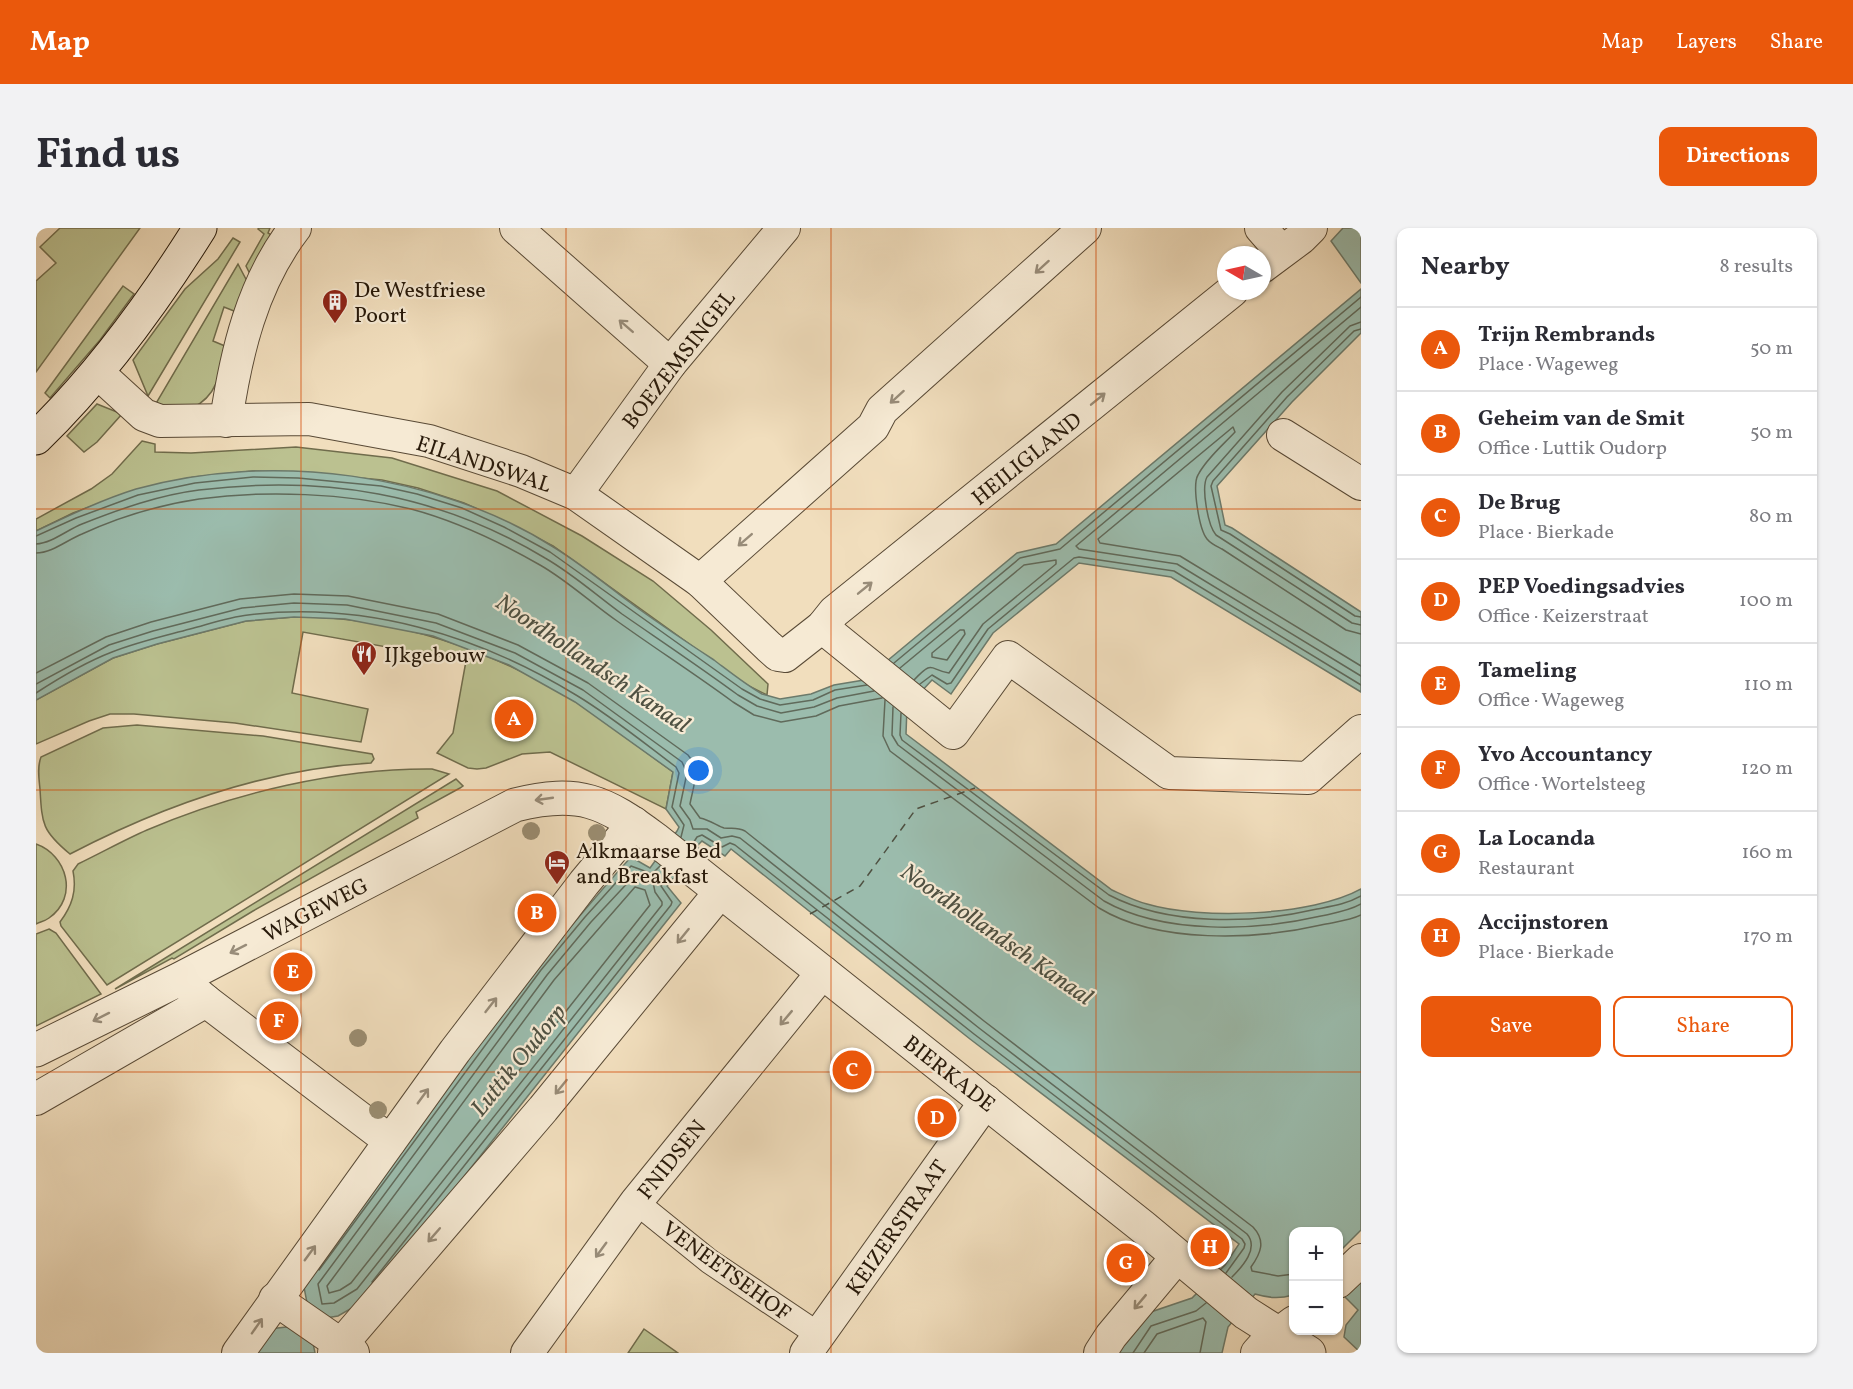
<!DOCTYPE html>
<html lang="en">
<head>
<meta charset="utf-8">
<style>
  :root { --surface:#fff; --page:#f2f2f3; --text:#2b2b33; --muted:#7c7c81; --line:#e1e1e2; --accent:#ea580c }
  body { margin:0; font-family:Vollkorn,serif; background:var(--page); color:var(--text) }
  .controls { position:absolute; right:18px; bottom:18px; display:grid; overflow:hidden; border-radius:12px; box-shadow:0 2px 4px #0004 }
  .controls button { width:54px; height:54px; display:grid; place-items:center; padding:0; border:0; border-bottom:2px solid var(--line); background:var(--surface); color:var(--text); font:30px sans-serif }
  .compass { position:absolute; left:1181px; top:18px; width:54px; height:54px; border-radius:50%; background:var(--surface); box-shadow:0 2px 4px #0004; rotate:279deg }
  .you { position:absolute; left:663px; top:543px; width:21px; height:21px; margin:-15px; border:4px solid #fff; border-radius:50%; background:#1a73e8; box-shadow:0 0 0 9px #1a73e833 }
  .badge { display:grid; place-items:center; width:39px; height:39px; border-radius:50%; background:var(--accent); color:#fff; font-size:20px; font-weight:700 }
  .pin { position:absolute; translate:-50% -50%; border:3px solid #fff; box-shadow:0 2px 6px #0006 }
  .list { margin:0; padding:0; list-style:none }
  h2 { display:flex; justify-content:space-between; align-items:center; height:78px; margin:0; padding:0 24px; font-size:26px }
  h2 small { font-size:20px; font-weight:400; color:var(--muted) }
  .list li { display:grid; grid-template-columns:39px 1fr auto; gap:18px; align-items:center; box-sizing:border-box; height:84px; padding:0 24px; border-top:2px solid var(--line) }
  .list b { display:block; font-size:22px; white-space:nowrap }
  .list p { margin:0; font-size:20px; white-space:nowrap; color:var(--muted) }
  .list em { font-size:20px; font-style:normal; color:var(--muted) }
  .actions { display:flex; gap:12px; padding:18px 24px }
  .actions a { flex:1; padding:14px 0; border:2px solid var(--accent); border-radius:12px; text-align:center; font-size:21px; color:var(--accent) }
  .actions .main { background:var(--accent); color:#fff }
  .map { position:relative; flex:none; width:1325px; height:1125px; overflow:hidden; border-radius:12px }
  header { display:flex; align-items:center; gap:36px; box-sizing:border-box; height:84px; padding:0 30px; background:var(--accent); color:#fff }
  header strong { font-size:28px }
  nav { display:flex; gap:33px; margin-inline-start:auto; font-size:21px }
  .intro { display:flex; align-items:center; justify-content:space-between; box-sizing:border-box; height:144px; padding:0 36px }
  h1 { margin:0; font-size:42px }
  .button { padding:15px 27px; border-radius:12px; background:var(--accent); color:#fff; font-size:21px; font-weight:700 }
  main { display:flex; gap:36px; padding:0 36px }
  aside { flex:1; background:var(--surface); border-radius:12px; box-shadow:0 2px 4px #0004 }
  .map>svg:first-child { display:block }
  .green { fill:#bbc190; stroke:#706c4c; stroke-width:1.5 }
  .water { fill:#9bbcad; stroke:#6c7a6b; stroke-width:1.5 }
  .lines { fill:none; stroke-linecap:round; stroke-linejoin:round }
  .shore { stroke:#606a5b; stroke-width:1.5 }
  .ferry { stroke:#4f5142; stroke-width:1.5; stroke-dasharray:8 6; stroke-linecap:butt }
  .pedestrian-casing { stroke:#594a36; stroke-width:26 }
  .minor-casing { stroke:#594a36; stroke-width:34 }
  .tertiary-casing { stroke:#594a36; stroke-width:35 }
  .secondary-casing { stroke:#261809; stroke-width:35 }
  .pedestrian { stroke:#f6ead4; stroke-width:24 }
  .minor { stroke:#f6ead4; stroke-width:32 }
  .tertiary { stroke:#f6ead4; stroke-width:33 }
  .secondary { stroke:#f6ead4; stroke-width:33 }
  .tree { fill:#9a8d71 }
  .oneway { stroke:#988c79 }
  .grid { fill:none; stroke:#d5520c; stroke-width:1.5; stroke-opacity:0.55 }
  .labels { text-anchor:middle; stroke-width:4.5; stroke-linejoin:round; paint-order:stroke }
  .poi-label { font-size:22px; fill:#261809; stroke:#f6ead4; text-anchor:start }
  .street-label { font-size:22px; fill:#261809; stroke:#f6ead4 }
  .water-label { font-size:24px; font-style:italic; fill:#4f5142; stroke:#f6ead4 }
</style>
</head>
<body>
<header>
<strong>Map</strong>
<nav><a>Map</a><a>Layers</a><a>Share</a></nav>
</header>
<div class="intro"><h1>Find us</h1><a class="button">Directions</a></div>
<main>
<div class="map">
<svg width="1325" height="1125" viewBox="0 0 1325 1125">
  <rect width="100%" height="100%" fill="#f1debd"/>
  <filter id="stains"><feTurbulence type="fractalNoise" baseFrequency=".00333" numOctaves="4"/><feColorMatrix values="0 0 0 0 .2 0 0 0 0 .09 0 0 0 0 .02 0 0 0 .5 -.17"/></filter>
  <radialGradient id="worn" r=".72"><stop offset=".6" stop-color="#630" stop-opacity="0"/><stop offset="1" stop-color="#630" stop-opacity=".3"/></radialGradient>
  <!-- green -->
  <g class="green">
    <polygon points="24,0 104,0 0,144 0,53 20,35 4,19"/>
    <polygon points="223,0 234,0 232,5 237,8 216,50 210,38 228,6 222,1"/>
    <polygon points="197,10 204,14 112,168 97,132 149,61 182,31"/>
    <path d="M202 36 213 57 195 96 198 83 188 79 177 113 189 118C185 143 182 168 156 180L119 177Z"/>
    <polygon points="87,58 98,66 64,112 14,170 9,165"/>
    <polygon points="61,176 86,186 61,214 48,224 31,208"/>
    <polygon points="106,213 119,216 119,224 155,225 260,219 356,230 461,263 546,308 617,353 675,402 732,456 731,467 709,456 517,318 470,294 428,275 382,260 346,252 263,244 217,243 158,249 100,262 37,285 0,303 0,291 55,261 76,246"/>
    <path d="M258 389C357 388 454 421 537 472 572 494 604 520 637 544L630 581 514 524 486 526 450 540 441 541 432 540 401 525 417 505 430 433 267 404 256 465 332 481 325 514 199 495 98 486H74L53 493 0 516V472L77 430 121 416 210 393Z"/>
    <path d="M101 497 227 508 336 526 338 531 335 535C230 541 126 578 34 626 6 603 6 596 4 561 3 551 1 539 5 529L67 500Z"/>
    <path d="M396 541 413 546 71 757 25 698 24 694C36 678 41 663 37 643L42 636C65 625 88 612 111 602 197 565 303 540 396 541Z"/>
    <polygon points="420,551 427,558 424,560 380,584 382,590 217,683 138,731 136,730 79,761"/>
    <path d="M0 616C31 627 43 669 13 690 9 693 4 694 0 696Z"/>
    <polygon points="13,701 20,705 65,766 0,798 0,706"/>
    <polygon points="608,1101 642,1125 592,1125"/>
  </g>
  <!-- water -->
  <g class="water">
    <polygon points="1307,0 1325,0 1325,55 1295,13"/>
    <path d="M1325 61V105L1256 174 1181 258 1189 297 1196 300 1325 384V464L1135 349 1043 335 957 405 915 466 896 452 871 479 870 506 1076 662C1087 667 1099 673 1111 676 1164 692 1277 688 1325 661V1002L1303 1024 1302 1004H1258L1257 1067C1243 1071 1233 1070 1219 1066L1192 1099 1186 1125H1080L1106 1087 1156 1070 1189 1037 1203 1016 934 811 695 621 689 628 666 613 661 618 669 628 635 652 631 658 645 675 330 1072 302 1088 290 1090 272 1080 267 1054C373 910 475 762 595 629L614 640 641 603 643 599 630 581 637 544 539 474 473 437 397 408 309 391 258 389 210 393 121 416 77 430 0 472V303C32 288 65 272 100 261 234 223 402 245 519 320 545 336 568 355 592 373 620 394 649 413 678 432 694 444 709 456 726 466L744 471 775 466 798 457 834 451 845 438 981 325 1020 316Z"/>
    <polygon points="1302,1027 1325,1049 1325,1125 1308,1109 1310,1097 1322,1082 1303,1063"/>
    <polygon points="259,1098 276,1110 279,1125 218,1125 233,1101"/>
  </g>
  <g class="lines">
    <!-- shore -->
    <g class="shore">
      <polyline points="1325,79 1040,318 1043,321 1141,336 1325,448"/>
      <path d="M1325 94 1314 98 1246 164 1171 249C1165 260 1172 298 1180 307L1316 395 1325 397"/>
      <polyline points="1325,101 1318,103 1251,169 1177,253 1175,258 1185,302 1194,306 1319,388 1325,389"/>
      <polyline points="0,308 40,290 102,267 159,255 217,249 262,250 345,258 381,266 426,280 468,299 514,324 706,461 724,471 744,477 777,472 799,462 831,457"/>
      <path d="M0 316C16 315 31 302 46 296 84 281 123 267 163 262 288 247 401 265 509 330 537 346 560 367 586 386 625 413 664 439 702 467L721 478 745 485 778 479 801 470 838 463"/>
      <path d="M0 325C16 325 31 312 46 306 83 289 123 277 163 271 229 262 310 265 375 281 420 293 464 314 504 337 532 353 555 375 581 393 620 421 659 446 697 474L718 487 745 494 780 488 803 478 846 470"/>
      <polygon points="924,402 928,402 929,406 911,432 896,429 896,425"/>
      <path d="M1325 406 1310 402 1186 321C1180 318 1175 316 1171 311 1163 301 1156 257 1162 247 1170 231 1187 217 1199 204L1197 199 1062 311 1064 315 1144 328 1325 438"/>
      <polyline points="858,435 984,330 1024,321 1325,69"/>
      <path d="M864 440 988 337 1020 332V336L947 396 913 445C893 442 898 431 878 452"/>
      <path d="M0 445 70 409 115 394 204 371 258 366 312 368 402 386 482 417 552 455 652 527C665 542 657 559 654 576L664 590C674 592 683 599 688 600 697 601 701 599 709 603L948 793 1217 999C1230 1013 1225 1025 1215 1039L1216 1043 1242 1048 1258 1046"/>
      <path d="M0 456 73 417 117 403 206 380 258 375 311 377 400 395 479 425 547 462 646 534 651 545 644 578 654 592 657 601H671L685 610 696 608 704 610 943 800 1211 1006C1223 1020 1207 1038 1196 1049"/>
      <polyline points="884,456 896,447 911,456 915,455 952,401 1038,330 1043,329 1138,343 1325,457"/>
      <path d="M0 465C23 450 50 434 76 424 101 414 128 408 154 401 173 396 193 389 212 387 328 373 442 407 540 467 575 488 608 515 640 539L643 545 636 579 648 597 645 609"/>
      <path d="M849 472 847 508 854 523 1063 680C1122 716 1220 712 1285 697 1298 694 1313 693 1325 687"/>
      <path d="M857 479 856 507 862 517 1068 673C1128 707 1220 703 1285 688 1299 685 1313 683 1325 676"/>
      <path d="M865 485 864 507 866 512 1073 667C1132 698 1217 696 1281 681 1297 678 1311 676 1325 668"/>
      <polyline points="656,617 661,609 666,607 686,619 694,615 699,617 938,806 1206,1011 1209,1016 1208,1020 1190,1045"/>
      <polygon points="599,647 617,654 619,664 626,674 626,677 321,1061 298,1075 286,1076 282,1056 511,747 555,694"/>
      <polygon points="599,659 609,662 614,677 315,1055 304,1062 293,1065 291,1058 518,752"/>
      <polyline points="283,1042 505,742 549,689 595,638 614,645 618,644 624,638"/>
      <polyline points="336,1054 635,677 636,674 625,658 634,646"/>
      <polyline points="1097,1125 1115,1098 1160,1083 1170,1075"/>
      <polyline points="1108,1125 1121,1106 1167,1090 1170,1094 1164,1125"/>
    </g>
    <!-- ferry -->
    <polyline class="ferry" points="774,686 824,658 880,581 939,560"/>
    <defs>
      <polyline id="pedestrian" points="600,974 673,1033 783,1107"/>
      <g id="minor">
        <polyline points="480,0 634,136"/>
        <polyline points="1225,0 1245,23"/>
        <polyline points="1226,39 1265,10 1275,0"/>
        <polyline points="61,144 108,187 124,193 273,191 393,213 485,243 540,266 664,353 733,419 742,427 749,428 786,399 798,384 1196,63"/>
        <path d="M190 193C200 125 216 56 259 0"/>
        <polyline points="1247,207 1325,256"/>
        <polyline points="540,266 634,136 748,0"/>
        <polyline points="664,353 837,199 846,182 1049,0"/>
        <polyline points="786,399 917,505 972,429 1133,545 1272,550 1325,503"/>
        <polyline points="144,751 170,773 354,913"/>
        <polyline points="0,871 170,773"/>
        <polyline points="1302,1054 1325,1032"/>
        <polyline points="239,1071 317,1125"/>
        <polyline points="202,1125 419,823 548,655 598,595"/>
        <polyline points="298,1125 507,881 685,663"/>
        <polyline points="491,1125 600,974 787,744"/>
        <polyline points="770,1125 950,873"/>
        <polyline points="1064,1125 1075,1108 1141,1029"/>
        <polyline points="1221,1125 1230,1115 1258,1094"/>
      </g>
      <path id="tertiary" d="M0 822 144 751 479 577C543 561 568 573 619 611L1107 999 1210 1085 1273 1125"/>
      <path id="secondary" d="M0 210C64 148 117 75 164 0"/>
    </defs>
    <!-- pedestrian casing -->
    <use href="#pedestrian" class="pedestrian-casing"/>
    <!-- minor casing -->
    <use href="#minor" class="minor-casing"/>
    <!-- tertiary casing -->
    <use href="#tertiary" class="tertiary-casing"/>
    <!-- secondary casing -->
    <use href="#secondary" class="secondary-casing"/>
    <!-- pedestrian -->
    <use href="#pedestrian" class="pedestrian"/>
    <!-- minor -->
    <use href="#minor" class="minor"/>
    <!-- tertiary -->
    <use href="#tertiary" class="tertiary"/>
    <!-- secondary -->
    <use href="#secondary" class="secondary"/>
  </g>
  <!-- trees -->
  <g class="tree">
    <circle cx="495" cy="603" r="9"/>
    <circle cx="561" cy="605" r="9"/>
    <circle cx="322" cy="810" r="9"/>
    <circle cx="342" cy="882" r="9"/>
  </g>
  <!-- one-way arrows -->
  <defs><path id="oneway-shaft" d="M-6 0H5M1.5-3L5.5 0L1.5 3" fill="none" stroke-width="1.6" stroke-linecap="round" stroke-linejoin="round" transform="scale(1.5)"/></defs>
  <g class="oneway">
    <use href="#oneway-shaft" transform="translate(1006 39) rotate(138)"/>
    <use href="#oneway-shaft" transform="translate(590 98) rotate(-139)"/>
    <use href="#oneway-shaft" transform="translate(861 169) rotate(138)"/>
    <use href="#oneway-shaft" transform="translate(1062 171) rotate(-39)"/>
    <use href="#oneway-shaft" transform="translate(709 312) rotate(139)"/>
    <use href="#oneway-shaft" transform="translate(829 360) rotate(-39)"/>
    <use href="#oneway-shaft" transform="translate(508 571) rotate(172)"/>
    <use href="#oneway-shaft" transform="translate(647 708) rotate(129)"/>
    <use href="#oneway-shaft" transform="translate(202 721) rotate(153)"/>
    <use href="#oneway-shaft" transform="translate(455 777) rotate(-52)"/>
    <use href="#oneway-shaft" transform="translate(65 789) rotate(153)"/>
    <use href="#oneway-shaft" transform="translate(750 790) rotate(130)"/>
    <use href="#oneway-shaft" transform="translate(525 859) rotate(129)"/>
    <use href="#oneway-shaft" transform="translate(387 868) rotate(-54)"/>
    <use href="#oneway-shaft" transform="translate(398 1007) rotate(131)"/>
    <use href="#oneway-shaft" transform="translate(565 1022) rotate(126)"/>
    <use href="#oneway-shaft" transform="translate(274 1025) rotate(-54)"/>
    <use href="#oneway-shaft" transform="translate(1104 1074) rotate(130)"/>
    <use href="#oneway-shaft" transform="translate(221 1098) rotate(-55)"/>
  </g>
  <!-- grid -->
  <path class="grid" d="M265 0V1125M530 0V1125M795 0V1125M1060 0V1125M0 281H1325M0 562H1325M0 844H1325"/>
  <!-- icons -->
  <defs>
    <symbol id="building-pin" viewBox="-11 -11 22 30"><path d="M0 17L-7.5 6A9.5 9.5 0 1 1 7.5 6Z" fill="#8f2418" stroke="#f6ead4"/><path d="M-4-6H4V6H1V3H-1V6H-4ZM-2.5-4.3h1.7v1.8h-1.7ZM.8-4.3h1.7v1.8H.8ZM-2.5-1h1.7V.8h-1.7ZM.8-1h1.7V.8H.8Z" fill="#fff"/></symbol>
    <symbol id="restaurant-pin" viewBox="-11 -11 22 30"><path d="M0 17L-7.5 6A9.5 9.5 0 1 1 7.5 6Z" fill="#8f2418" stroke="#f6ead4"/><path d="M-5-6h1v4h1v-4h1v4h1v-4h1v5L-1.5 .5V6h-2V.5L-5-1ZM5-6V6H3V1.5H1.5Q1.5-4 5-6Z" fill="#fff"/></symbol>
    <symbol id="hotel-pin" viewBox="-11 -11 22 30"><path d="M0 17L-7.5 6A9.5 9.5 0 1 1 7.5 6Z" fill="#8f2418" stroke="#f6ead4"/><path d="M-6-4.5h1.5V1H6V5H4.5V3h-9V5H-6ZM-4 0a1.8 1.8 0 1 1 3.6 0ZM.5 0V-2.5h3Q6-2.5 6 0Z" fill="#fff"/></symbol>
  </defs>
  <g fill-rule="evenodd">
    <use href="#building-pin" x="284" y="59" width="30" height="40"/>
    <use href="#restaurant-pin" x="313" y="411" width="30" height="40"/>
    <use href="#hotel-pin" x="506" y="620" width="30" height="40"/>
  </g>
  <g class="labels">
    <!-- poi labels -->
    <g class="poi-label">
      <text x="318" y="69">De Westfriese<tspan x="318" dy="25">Poort</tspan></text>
      <text x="348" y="434">IJkgebouw</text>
      <text x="540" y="630">Alkmaarse Bed<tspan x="540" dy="25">and Breakfast</tspan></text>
    </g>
    <!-- street labels -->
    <g class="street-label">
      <text transform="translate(642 131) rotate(-52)" y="8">BOEZEMSINGEL</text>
      <text transform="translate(990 230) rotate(-39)" y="8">HEILIGLAND</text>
      <text transform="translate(448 235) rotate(18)" y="8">EILANDSWAL</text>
      <text transform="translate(279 681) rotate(-27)" y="8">WAGEWEG</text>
      <text transform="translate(914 845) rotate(38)" y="8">BIERKADE</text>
      <text transform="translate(635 931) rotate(-51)" y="8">FNIDSEN</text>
      <text transform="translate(860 999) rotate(-55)" y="8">KEIZERSTRAAT</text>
      <text transform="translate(691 1042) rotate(36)" y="8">VENEETSEHOF</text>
    </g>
    <!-- water labels -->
    <g class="water-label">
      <text transform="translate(557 435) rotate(34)" y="8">Noordhollandsch Kanaal</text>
      <text transform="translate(961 706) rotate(35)" y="8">Noordhollandsch Kanaal</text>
      <text transform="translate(482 832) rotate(-51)" y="8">Luttik Oudorp</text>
    </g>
  </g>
  <rect width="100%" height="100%" filter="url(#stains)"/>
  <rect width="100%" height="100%" fill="url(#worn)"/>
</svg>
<div class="controls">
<button>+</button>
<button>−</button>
</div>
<svg class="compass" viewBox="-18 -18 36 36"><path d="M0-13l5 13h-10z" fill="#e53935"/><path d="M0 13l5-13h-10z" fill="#7c7c81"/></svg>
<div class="you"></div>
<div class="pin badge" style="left:478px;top:491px">A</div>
<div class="pin badge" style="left:501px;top:685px">B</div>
<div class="pin badge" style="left:816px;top:842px">C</div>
<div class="pin badge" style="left:901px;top:890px">D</div>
<div class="pin badge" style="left:257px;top:744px">E</div>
<div class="pin badge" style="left:243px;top:793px">F</div>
<div class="pin badge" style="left:1090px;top:1035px">G</div>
<div class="pin badge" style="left:1174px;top:1019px">H</div>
</div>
<aside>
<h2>Nearby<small>8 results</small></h2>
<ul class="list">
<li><span class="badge">A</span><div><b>Trijn Rembrands</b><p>Place · Wageweg</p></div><em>50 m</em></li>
<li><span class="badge">B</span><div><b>Geheim van de Smit</b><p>Office · Luttik Oudorp</p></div><em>50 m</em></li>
<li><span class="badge">C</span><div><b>De Brug</b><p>Place · Bierkade</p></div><em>80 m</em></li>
<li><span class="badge">D</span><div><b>PEP Voedingsadvies</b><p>Office · Keizerstraat</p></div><em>100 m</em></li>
<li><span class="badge">E</span><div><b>Tameling</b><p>Office · Wageweg</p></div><em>110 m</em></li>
<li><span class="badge">F</span><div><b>Yvo Accountancy</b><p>Office · Wortelsteeg</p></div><em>120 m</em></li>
<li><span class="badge">G</span><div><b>La Locanda</b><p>Restaurant</p></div><em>160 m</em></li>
<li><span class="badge">H</span><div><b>Accijnstoren</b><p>Place · Bierkade</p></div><em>170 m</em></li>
</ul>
<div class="actions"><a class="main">Save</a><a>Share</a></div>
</aside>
</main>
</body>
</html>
